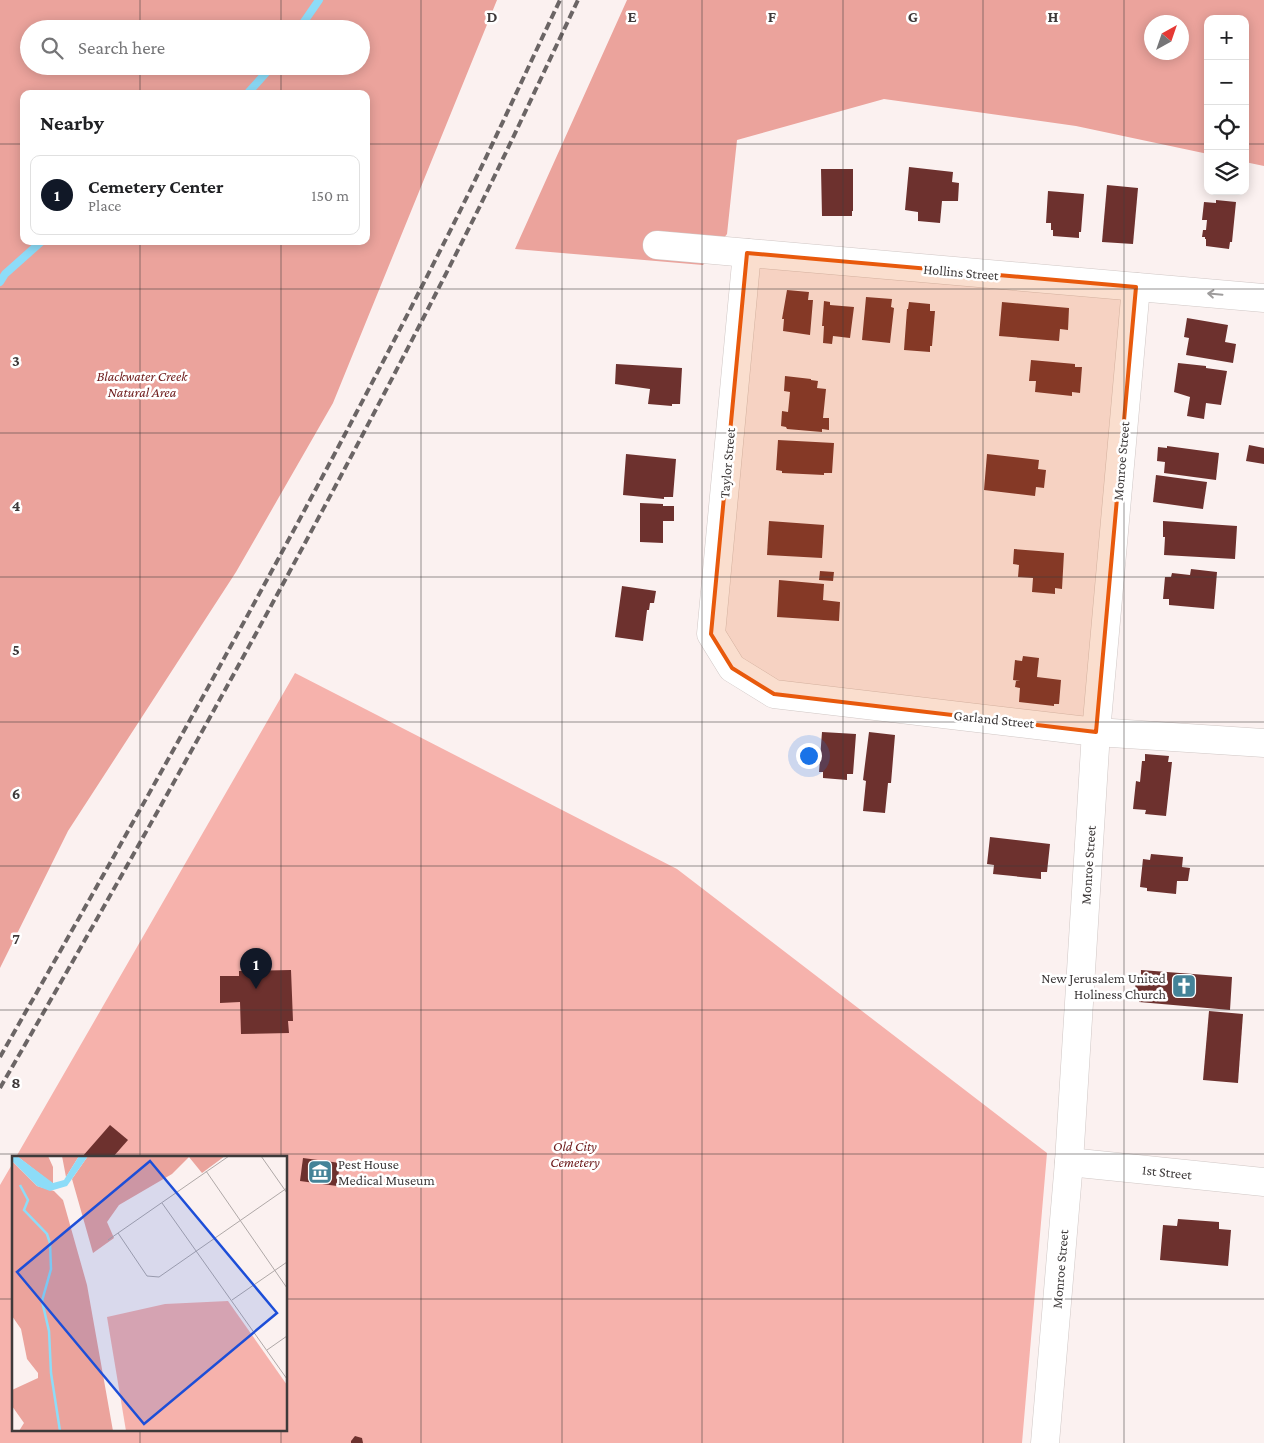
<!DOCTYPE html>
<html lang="en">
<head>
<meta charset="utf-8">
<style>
  :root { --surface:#fff; --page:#f2f2f2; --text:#202124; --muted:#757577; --line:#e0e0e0; --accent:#111827 }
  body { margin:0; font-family:"Crimson Pro",serif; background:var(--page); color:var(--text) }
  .controls { position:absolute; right:15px; top:15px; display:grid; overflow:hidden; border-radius:10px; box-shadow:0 2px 12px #0003 }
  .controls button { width:45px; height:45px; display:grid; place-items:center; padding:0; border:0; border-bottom:1px solid var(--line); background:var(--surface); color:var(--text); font:25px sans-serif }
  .compass { position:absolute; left:1144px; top:15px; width:45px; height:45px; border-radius:50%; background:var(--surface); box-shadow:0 2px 12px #0003; rotate:40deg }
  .you { position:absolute; left:808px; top:755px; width:18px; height:18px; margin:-12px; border:4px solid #fff; border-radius:50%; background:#1a73e8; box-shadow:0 0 0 8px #1a73e833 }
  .badge { display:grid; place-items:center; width:32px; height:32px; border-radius:50%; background:var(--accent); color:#fff; font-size:16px; font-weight:700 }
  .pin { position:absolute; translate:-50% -41px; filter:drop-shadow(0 1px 2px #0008) }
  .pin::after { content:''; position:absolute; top:26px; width:18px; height:15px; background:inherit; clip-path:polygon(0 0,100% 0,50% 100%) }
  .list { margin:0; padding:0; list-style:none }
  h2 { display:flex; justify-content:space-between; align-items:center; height:65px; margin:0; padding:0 20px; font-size:21px }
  h2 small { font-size:16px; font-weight:400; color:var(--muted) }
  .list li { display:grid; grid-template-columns:32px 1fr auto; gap:15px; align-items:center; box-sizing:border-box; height:80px; margin:0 10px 10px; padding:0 10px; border:1px solid var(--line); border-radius:10px }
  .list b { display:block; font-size:19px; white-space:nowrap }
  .list p { margin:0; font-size:16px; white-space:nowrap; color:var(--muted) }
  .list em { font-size:16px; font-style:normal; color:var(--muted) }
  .icon { flex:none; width:28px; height:28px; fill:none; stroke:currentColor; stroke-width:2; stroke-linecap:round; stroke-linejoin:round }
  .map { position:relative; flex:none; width:1264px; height:1443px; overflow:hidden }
  .search { position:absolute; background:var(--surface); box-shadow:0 2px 12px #0003; left:20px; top:20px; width:350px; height:55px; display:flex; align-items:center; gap:12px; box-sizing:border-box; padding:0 18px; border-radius:28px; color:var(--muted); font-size:19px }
  .panel { position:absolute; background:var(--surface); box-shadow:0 2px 12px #0003; left:20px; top:90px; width:350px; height:155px; border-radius:10px }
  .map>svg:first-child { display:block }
  .green { fill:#f6b2ac }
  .forest { fill:#eba39c; fill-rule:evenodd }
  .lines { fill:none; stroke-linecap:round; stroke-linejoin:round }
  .stream { stroke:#8ddcf8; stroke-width:8 }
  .building { fill:#6d312e }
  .minor-casing { stroke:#d0c7c5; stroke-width:29 }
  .minor { stroke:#fff; stroke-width:28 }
  .rail { stroke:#6b6565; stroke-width:4; stroke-dasharray:8 4; stroke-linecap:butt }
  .oneway { stroke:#9e9c9c }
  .marked { fill:#e8590c; fill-opacity:0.2; stroke:#e8590c; stroke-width:4; stroke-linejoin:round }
  .grid { fill:none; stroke:#3e3a3a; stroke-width:1; stroke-opacity:0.55 }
  .labels { text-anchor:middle; stroke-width:5; stroke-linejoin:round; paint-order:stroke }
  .street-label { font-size:14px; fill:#3e3a3a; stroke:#fff }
  .park-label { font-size:14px; font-style:italic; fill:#6d1a1a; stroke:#fff }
  .poi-label { font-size:14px; fill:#3e3a3a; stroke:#fff; text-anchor:end }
  .inset-river { fill:none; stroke:#8ddcf8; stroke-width:2.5 }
  .inset-road { fill:none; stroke:#afa8a7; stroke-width:1 }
  .view { fill:#1d4ed8; fill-opacity:0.15; stroke:#1d4ed8; stroke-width:2.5 }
  .inset-edge { fill:none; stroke:#3e3a3a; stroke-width:2.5 }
  .grid-label { font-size:16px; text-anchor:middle; font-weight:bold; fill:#3e3a3a; stroke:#fff; stroke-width:5; stroke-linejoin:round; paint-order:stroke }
</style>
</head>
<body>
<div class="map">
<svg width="1264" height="1443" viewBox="0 0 1264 1443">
  <rect width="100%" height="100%" fill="#fbf1f0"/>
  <!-- green -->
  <polygon class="green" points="295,673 677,869 1047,1153 1022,1443 0,1443 0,1185 14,1161 14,1429 286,1429 286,1157 16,1157"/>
  <!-- forest -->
  <g class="forest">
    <path d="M0 0H497L333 403 236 572 68 831 0 968ZM29 29H361V66H29ZM24 94H366V241H24Z"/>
    <path d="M627 0H1264V166L1245 162V19H1208V154L1076 126 884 99 737 140 727 234 703 265 515 249ZM1152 22H1182V52H1152Z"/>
  </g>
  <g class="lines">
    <!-- stream -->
    <g class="stream">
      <polyline points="299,29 319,0"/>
      <polyline points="247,94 272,66"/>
      <polyline points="0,282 5,274 42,241"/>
    </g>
  </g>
  <!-- building -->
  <g class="building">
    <polygon points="909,167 953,172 952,182 959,183 958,201 942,201 940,223 918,221 918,212 905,210"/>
    <polygon points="821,169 853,169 853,211 852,211 852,216 822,216"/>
    <polygon points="1107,185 1138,188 1133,244 1102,242"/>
    <polygon points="1048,191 1084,194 1081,232 1079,232 1079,238 1053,236 1053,230 1051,230 1051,223 1046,223"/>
    <polygon points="1216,200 1236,202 1232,242 1230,242 1229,249 1206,246 1206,239 1205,239 1205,237 1202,237 1203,230 1206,230 1207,220 1202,220 1204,202 1216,203"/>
    <polygon points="787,290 809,292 808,300 813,300 810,335 783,331 784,319 782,319"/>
    <polygon points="866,297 892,299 891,307 894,308 890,343 862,340"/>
    <polygon points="824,301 830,302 830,305 854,307 850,338 833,336 832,344 823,343 824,326 822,326"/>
    <polygon points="909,302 930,304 930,311 935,311 932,346 930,346 930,352 904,350 907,309 908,309"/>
    <polygon points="1002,302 1069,308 1068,330 1060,329 1059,341 999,336"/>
    <polygon points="1187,318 1228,325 1225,342 1236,344 1233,363 1186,355 1189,338 1184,337"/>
    <polygon points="1031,360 1075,364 1075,367 1082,367 1080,393 1072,392 1072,396 1035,392 1036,381 1029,381"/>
    <polygon points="1178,363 1206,366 1206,368 1227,371 1221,405 1206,403 1204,419 1187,416 1190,397 1174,392"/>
    <polygon points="616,364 682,368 680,404 672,404 672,406 648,404 650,389 615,384"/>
    <polygon points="785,376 811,379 811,380 818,381 817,388 826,389 823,418 829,418 829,430 822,429 822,432 787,429 786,427 781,426 782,411 788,412 790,392 784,391"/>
    <polygon points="778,440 834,443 832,473 824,473 824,475 782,473 782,471 776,470"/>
    <polygon points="1249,445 1264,448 1264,464 1246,461"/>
    <polygon points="1167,446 1219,453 1216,480 1164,473 1165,462 1157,461 1158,447 1167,448"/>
    <polygon points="626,454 676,459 673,497 664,497 664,499 623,495"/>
    <polygon points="987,454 1039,460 1038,469 1046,470 1044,488 1036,487 1035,496 984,490"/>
    <polygon points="1156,475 1207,482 1203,509 1153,502"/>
    <polygon points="640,503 663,504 663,506 674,506 674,521 663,521 663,543 640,542"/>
    <polygon points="769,521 824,525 822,558 767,555"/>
    <polygon points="1163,521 1237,526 1235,559 1164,555 1165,537 1163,537"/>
    <polygon points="1014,549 1064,553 1062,589 1055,588 1055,594 1032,592 1033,578 1018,577 1019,565 1013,564"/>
    <polygon points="1191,569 1217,572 1214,609 1169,605 1169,599 1163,599 1165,577 1171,577 1172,573 1190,575"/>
    <polygon points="820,571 834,572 833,581 819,580"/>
    <polygon points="779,580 824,584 823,600 840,602 839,621 777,617"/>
    <polygon points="622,586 656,591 654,603 650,603 649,610 647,610 643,641 615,637"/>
    <polygon points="1023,656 1039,658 1037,677 1061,680 1059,704 1054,704 1054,706 1019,702 1020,688 1015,687 1016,681 1020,681 1013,680 1015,660 1022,661"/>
    <polygon points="822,732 856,734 853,774 847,774 847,780 823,778 823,772 819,772"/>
    <polygon points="869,732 895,735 891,783 888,783 885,813 863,811 866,781 863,780"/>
    <polygon points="1145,754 1169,756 1168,762 1172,762 1166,816 1145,814 1146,810 1133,809 1136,781 1140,782 1142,761 1145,761"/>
    <polygon points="990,837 1050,844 1047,872 1041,872 1041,879 993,874 994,865 987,864"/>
    <polygon points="1151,854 1183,857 1182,867 1190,868 1188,881 1177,881 1176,894 1147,891 1147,888 1140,887 1143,859 1150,860"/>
    <polygon points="291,970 293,1021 288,1021 289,1033 241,1034 240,1002 220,1003 220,976 239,976 239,971"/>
    <polygon points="1141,970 1232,977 1230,1010 1139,1002 1140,991 1135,991 1136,980 1141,981"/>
    <polygon points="1209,1011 1243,1014 1238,1083 1203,1080"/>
    <polygon points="110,1125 128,1140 113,1157 82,1157"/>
    <polygon points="303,1158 340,1163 337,1186 300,1181"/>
    <polygon points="1178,1219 1219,1222 1219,1229 1231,1230 1228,1266 1160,1260 1163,1225 1177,1226"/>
    <polygon points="355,1436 362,1438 363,1443 351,1443 351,1441"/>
  </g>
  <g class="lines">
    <defs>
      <g id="minor">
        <polyline points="657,245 1264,298"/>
        <polyline points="747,253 711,634 732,668 774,694 1096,732 1264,743"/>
        <polyline points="1069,1162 1264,1182"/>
        <polyline points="1045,1443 1069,1162 1096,732 1136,287"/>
      </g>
    </defs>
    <!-- minor casing -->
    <use href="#minor" class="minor-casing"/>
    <!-- minor -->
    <use href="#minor" class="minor"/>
    <!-- rail -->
    <g class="rail">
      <path d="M0 1057C154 787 306 516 446 239 486 160 522 80 560 0"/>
      <path d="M0 1088C160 811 316 531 460 246 501 165 539 82 578 0"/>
    </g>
  </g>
  <!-- one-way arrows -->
  <defs><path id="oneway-shaft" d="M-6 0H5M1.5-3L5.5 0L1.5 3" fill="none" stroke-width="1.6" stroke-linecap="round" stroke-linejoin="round" transform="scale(1.25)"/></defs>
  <use class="oneway" href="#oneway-shaft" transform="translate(1215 294) rotate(-175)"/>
  <!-- marked area -->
  <path class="marked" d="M747 253 1136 287 1096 732 774 694 732 668 711 634Z"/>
  <!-- grid -->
  <path class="grid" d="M140 0V29M281 0V29M421 0V1443M562 0V1443M702 0V1443M843 0V1443M983 0V1443M1124 0V1443M140 66V94M281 66V94M0 144H24M366 144H1208M1245 144H1264M140 241V1157M281 241V1157M0 289H1264M0 433H1264M0 577H1264M0 722H1264M0 866H1264M0 1010H1264M0 1154H1264M0 1299H14M286 1299H1264M140 1429V1443M281 1429V1443"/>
  <!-- icons -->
  <defs>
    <symbol id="church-square" viewBox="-11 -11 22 22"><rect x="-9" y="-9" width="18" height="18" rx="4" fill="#448398" stroke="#fff"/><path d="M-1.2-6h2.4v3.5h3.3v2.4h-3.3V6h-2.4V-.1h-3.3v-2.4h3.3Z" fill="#fff"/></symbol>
    <symbol id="museum-square" viewBox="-11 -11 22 22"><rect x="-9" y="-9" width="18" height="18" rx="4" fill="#448398" stroke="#fff"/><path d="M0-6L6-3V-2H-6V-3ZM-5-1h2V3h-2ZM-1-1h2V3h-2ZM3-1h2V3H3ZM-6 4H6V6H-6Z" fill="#fff"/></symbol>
  </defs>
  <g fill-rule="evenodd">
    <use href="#church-square" x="1170" y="972" width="28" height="28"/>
    <use href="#museum-square" x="306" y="1158" width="28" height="28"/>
  </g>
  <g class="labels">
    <!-- street labels -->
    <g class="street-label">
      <text transform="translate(961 272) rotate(5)" y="5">Hollins Street</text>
      <text transform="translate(1121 461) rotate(-85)" y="5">Monroe Street</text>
      <text transform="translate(727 463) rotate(-85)" y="5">Taylor Street</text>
      <text transform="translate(994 719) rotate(6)" y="5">Garland Street</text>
      <text transform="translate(1088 865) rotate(-86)" y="5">Monroe Street</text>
      <text transform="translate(1167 1172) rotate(6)" y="5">1st Street</text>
      <text transform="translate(1060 1269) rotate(-85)" y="5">Monroe Street</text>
    </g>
    <!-- park labels -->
    <g class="park-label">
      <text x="142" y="381">Blackwater Creek<tspan x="142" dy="16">Natural Area</tspan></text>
      <text x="575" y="1151">Old City<tspan x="575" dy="16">Cemetery</tspan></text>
    </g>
    <!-- poi labels -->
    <g class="poi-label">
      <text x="1166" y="983">New Jerusalem United<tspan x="1166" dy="16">Holiness Church</tspan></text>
      <text x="338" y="1169" text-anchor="start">Pest House<tspan x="338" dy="16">Medical Museum</tspan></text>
    </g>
  </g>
  <!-- overview -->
  <g transform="translate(12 1156)">
    <rect width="275" height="275" fill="#fbf1f0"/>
    <path d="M216 145 275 229V275H114L95 161 153 148Z" fill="#f6b2ac"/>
    <path d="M5 0H36L41 11V28ZM50 0H67L54 21ZM76 0H213L190 17 177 1 160 18 107 49 95 66 102 82 81 97 60 23ZM0 5 25 30 42 35 51 44 75 129 101 275H7L12 267 0 250V234L26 222V217L15 203 9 173 0 160Z" fill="#eba39c"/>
    <path d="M0 0H5L41 27 52 24 67 0H76L55 30 38 35 25 30 0 5Z" fill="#8ddcf8"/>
    <path class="inset-river" d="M8 29 16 44 12 54 35 78 38 87 39 113 30 145 37 175 39 217 48 275"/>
    <path class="inset-road" d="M249 0 275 37M194 15 275 132M150 47 275 223M106 77 135 120 147 121 275 32M96 84 217 0M220 144 275 106M255 194 275 180"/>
    <path class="view" d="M138 5 265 157 132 268 5 116Z"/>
    <rect width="275" height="275" class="inset-edge"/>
  </g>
  <g class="grid-label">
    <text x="492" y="22">D</text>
    <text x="632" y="22">E</text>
    <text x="772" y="22">F</text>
    <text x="913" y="22">G</text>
    <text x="1053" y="22">H</text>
    <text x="16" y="366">3</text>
    <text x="16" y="511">4</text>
    <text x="16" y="655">5</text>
    <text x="16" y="799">6</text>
    <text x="16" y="944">7</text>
    <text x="16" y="1088">8</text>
  </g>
</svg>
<div class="controls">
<button>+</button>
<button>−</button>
<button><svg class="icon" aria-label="locate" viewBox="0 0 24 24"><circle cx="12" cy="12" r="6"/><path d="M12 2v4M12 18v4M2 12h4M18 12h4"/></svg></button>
<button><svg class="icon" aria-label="layers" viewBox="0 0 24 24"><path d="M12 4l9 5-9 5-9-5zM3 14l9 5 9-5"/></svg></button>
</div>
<svg class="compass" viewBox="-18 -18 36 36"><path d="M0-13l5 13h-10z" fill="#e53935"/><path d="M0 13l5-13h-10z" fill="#757577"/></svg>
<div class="you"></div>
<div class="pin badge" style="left:256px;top:989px">1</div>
<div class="search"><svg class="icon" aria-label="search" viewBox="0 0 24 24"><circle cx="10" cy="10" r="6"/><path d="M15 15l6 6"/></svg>Search here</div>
<section class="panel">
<h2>Nearby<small></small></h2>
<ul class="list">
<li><span class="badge">1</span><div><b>Cemetery Center</b><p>Place</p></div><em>150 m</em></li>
</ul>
</section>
</div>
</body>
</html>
